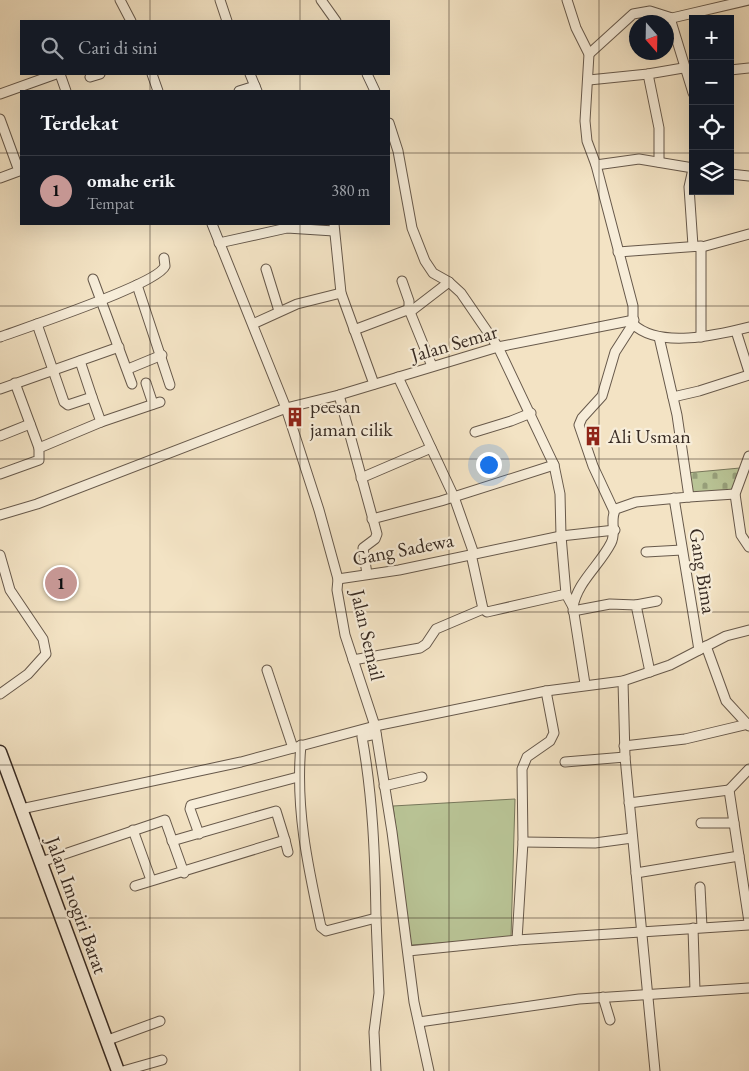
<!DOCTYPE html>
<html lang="id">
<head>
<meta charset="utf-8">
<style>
  :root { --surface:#171b24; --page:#20242c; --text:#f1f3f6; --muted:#9ea1a6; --line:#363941; --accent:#c59692 }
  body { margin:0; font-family:"EB Garamond",serif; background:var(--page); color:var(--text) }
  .controls { position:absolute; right:15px; top:15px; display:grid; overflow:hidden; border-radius:0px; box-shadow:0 5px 20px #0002 }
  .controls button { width:45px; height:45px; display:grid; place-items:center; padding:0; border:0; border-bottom:1px solid var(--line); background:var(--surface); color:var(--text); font:25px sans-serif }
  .compass { position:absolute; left:629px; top:15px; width:45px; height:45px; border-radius:50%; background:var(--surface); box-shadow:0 5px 20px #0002; rotate:160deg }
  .you { position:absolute; left:488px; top:464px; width:18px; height:18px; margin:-12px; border:4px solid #fff; border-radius:50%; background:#1a73e8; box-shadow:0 0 0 8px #1a73e833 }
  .badge { display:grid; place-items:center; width:32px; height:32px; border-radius:50%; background:var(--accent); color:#111; font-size:16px; font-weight:700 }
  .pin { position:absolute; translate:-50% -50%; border:2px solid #fff; box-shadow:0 1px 5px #0006 }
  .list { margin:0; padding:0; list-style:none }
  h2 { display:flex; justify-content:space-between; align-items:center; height:65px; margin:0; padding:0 20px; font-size:21px }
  h2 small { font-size:16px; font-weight:400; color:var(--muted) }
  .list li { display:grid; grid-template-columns:32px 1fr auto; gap:15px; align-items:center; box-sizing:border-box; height:70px; padding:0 20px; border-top:1px solid var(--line) }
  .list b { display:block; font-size:19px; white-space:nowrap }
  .list p { margin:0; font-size:16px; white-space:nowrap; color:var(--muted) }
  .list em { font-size:16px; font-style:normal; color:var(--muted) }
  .icon { flex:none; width:28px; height:28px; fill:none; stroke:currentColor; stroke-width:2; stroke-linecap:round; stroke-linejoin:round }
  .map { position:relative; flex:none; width:749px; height:1071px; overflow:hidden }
  .search { position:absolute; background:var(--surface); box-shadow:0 5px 20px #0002; left:20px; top:20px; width:370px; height:55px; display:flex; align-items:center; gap:12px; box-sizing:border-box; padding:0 18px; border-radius:0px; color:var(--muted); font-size:19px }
  .panel { position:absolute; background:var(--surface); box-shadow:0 5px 20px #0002; left:20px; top:90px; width:370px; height:135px; border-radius:0px }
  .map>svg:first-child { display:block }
  .cemetery { fill:url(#cemetery-stones); stroke:#78785c }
  .pitch { fill:#b9c496; stroke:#78785c }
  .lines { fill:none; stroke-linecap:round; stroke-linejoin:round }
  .minor-casing { stroke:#67594b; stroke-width:11 }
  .secondary-casing { stroke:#382b23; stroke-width:15 }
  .minor { stroke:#f7edd9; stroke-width:9 }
  .secondary { stroke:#f7edd9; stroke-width:12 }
  .grid { fill:none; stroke:#382b23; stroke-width:1; stroke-opacity:0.55 }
  .labels { text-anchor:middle; stroke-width:4.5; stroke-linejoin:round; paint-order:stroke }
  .street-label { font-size:20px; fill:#382b23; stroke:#f7edd9 }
  .poi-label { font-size:20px; fill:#382b23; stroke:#f7edd9; text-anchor:start }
</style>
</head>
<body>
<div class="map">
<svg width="749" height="1071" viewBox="0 0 749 1071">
  <defs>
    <pattern id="cemetery-stones" width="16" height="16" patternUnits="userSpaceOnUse" patternTransform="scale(1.25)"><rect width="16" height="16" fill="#b9c496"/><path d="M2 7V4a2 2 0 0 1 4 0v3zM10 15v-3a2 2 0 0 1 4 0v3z" fill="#979f7a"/></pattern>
  </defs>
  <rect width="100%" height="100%" fill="#f3e3c4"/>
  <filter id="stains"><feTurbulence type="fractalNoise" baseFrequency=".004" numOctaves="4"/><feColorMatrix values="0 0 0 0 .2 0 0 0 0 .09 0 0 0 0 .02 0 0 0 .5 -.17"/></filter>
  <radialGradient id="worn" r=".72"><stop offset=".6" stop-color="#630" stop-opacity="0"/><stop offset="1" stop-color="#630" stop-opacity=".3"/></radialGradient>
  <!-- cemetery -->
  <polygon class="cemetery" points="740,468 732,492 691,495 686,473"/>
  <!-- pitch -->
  <polygon class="pitch" points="515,799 511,938 411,945 393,806"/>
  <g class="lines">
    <defs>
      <g id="minor">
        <polyline points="120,0 131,21"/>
        <polyline points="220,0 227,21"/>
        <polyline points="321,0 336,21"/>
        <path d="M567 0 576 28 589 54 585 121 587 141 596 165 633 306V324C659 349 717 335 749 327"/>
        <polyline points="670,18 693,93"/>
        <polyline points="589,54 633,14 650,11 672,18 749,0"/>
        <polyline points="730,70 749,68"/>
        <polyline points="60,74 66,91"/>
        <polyline points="152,74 158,91"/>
        <polyline points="250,74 257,91"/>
        <polyline points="367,74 375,91"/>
        <polyline points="648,74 659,128 659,162"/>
        <polyline points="90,77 100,74"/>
        <polyline points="589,80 648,74 683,68"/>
        <polyline points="239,91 255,86"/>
        <polyline points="0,94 56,74"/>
        <polyline points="0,119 19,171 0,178"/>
        <polyline points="389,123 398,151 412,228 425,261 433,273 449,282 461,293 498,347 554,465 560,494 561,536 566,594 573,607 585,684"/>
        <polyline points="596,165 639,159 693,168"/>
        <polyline points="693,169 689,187 693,246"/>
        <polyline points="730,174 749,176"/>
        <polyline points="212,224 286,408 319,510 338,579 337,590 345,635 375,726 392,832 414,1002 429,1071"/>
        <polyline points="334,224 341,293 374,384"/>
        <polyline points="219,243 287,228 334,231"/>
        <polyline points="702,247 749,234"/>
        <polyline points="618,252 701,246 701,337"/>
        <polyline points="266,269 279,311"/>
        <polyline points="93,279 132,384"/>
        <polyline points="402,281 409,301 409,311"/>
        <polyline points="137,285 170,385"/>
        <polyline points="410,312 449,282"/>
        <polyline points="37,324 64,402 68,405 92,397 80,361"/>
        <polyline points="253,324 297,304 341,293"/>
        <polyline points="354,330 407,310 410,312 432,366"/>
        <polyline points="736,331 749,372"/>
        <path d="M0 337C25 328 158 284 165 266L164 258"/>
        <polyline points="128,369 162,355"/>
        <polyline points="398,377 454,497 474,554"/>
        <polyline points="15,383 39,448"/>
        <polyline points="146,383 153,404"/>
        <polyline points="0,389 119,347"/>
        <polyline points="339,395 377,534 375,539 363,548 367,574"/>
        <polyline points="92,397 101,422"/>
        <polyline points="673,397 699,391 749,375"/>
        <polyline points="475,432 511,421 531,413"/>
        <polyline points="0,436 30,424"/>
        <polyline points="749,456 735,494 741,535 749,547"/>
        <polyline points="0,474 39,460 39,448 101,422 160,402"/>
        <polyline points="361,478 431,448"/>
        <polyline points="689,497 735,494"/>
        <polyline points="674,498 699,650"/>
        <polyline points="614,511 593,466 579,425 582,418 602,396 615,352 633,324"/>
        <polyline points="0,515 37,504 286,408 339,395 498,347 634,320"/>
        <polyline points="372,519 441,501 554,465"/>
        <polyline points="646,552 682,550"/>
        <polyline points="471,554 483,609 487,612 566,594"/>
        <polyline points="0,555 10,590 43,639 46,654 28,674 0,694"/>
        <polyline points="338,579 399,570 561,536 615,530"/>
        <polyline points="636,605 657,601"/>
        <path d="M573 607C577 582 600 565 611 543 617 532 609 519 616 509L636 502 689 497 677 415 659 337"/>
        <polyline points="573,611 610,604 636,605 650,672"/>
        <polyline points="706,646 726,701 749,726"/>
        <polyline points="353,660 420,648 426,644 436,629 483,609"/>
        <polyline points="267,670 293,748"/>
        <polyline points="623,681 625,757 655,1071"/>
        <path d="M376 734 362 737C373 798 375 856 376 918"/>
        <path d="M301 745C295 808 308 867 321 927L326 931 376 918 379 993 374 1032 376 1071"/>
        <polyline points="624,746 685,739 748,724"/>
        <polyline points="565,762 625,757"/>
        <polyline points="749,769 729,790 749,922"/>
        <polyline points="384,786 422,777"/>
        <polyline points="629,803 729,790"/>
        <polyline points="21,809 241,762 375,726 546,691 623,681 670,665 726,636 749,630"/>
        <polyline points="701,823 734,823"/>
        <polyline points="133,830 151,880"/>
        <polyline points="199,834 190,809 191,805 298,777"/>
        <polyline points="172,841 276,811 285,840"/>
        <polyline points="523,842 595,843 632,838"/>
        <polyline points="41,862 165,820 184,873"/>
        <polyline points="636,873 739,856"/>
        <polyline points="135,886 285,840 288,852"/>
        <polyline points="700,887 702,927"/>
        <polyline points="693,928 695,991"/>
        <polyline points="517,940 523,842 522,769 527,757 550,741 554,733 546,691"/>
        <polyline points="408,951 517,940 749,925"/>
        <polyline points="603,997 610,1020"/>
        <polyline points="419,1022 579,999 749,988"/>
        <polyline points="108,1040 160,1021"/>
        <polyline points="123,1071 162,1060"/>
      </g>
      <polyline id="secondary" points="0,752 118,1071"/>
    </defs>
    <!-- minor casing -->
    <use href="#minor" class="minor-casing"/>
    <!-- secondary casing -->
    <use href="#secondary" class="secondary-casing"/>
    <!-- minor -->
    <use href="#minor" class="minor"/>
    <!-- secondary -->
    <use href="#secondary" class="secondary"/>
  </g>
  <!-- grid -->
  <path class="grid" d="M150 0V21M300 0V21M449 0V1071M599 0V1071M150 74V91M300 74V91M0 153H21M389 153H693M730 153H749M150 224V1071M300 224V1071M0 306H749M0 459H749M0 612H749M0 765H749M0 918H749"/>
  <!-- icons -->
  <defs>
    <symbol id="building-bare" viewBox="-9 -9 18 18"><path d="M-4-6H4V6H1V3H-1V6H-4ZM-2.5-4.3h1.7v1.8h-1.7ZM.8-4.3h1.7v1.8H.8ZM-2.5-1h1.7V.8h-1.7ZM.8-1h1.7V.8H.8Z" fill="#8f2418" stroke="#f7edd9" stroke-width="2.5" paint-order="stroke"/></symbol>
  </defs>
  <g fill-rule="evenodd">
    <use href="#building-bare" x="281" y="403" width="28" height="28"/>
    <use href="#building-bare" x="579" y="422" width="28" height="28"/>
  </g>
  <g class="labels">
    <!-- street labels -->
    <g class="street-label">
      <text transform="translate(454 343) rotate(-16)" y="7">Jalan Semar</text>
      <text transform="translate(403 549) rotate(-11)" y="7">Gang Sadewa</text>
      <text transform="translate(703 571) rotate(81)" y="7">Gang Bima</text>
      <text transform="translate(368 635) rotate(77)" y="7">Jalan Semail</text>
      <text transform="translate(77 905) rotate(70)" y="7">Jalan Imogiri Barat</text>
    </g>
    <!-- poi labels -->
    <g class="poi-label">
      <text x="310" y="413">peesan<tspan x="310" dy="23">jaman cilik</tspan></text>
      <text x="608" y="443">Ali Usman</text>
    </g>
  </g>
  <rect width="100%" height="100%" filter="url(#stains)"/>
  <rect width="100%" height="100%" fill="url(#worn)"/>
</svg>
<div class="controls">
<button>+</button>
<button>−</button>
<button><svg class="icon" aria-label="locate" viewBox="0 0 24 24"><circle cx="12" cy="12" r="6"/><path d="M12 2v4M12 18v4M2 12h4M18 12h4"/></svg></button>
<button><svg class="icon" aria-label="layers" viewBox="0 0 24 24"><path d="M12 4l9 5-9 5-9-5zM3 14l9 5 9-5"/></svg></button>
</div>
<svg class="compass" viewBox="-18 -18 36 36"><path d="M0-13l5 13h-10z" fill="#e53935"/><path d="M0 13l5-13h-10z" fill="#9ea1a6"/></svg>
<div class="you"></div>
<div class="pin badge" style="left:61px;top:583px">1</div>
<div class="search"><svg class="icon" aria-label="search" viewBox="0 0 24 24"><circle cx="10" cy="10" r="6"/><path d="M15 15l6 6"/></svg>Cari di sini</div>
<section class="panel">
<h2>Terdekat<small></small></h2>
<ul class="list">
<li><span class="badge">1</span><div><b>omahe erik</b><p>Tempat</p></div><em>380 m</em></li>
</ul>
</section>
</div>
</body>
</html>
